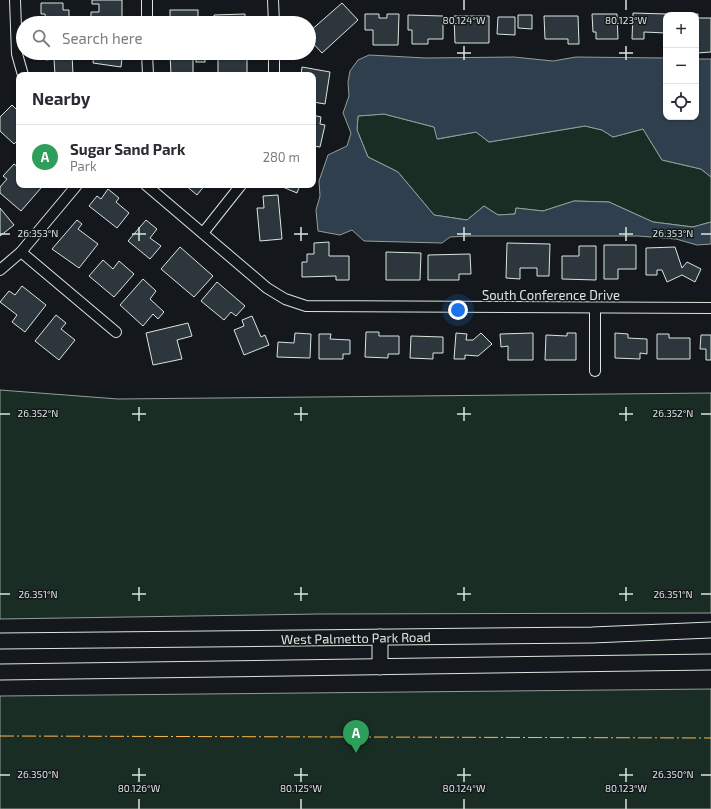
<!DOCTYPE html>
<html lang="en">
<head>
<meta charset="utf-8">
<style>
  :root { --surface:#fff; --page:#f2f2f3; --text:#2b2b33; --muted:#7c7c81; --line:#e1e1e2; --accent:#db2777 }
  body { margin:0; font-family:"Exo 2",sans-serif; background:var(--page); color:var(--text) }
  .controls { position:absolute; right:12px; top:12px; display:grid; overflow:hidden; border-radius:8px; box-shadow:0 1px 3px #0004 }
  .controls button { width:36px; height:36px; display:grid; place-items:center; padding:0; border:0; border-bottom:1px solid var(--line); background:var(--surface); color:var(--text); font:20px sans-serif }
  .you { position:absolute; left:458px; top:310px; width:14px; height:14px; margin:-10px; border:3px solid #fff; border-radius:50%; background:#1a73e8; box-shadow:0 0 0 6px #1a73e833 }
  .badge { display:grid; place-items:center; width:26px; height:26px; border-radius:50%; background:var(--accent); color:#fff; font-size:13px; font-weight:700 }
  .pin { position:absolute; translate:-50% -33px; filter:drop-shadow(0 1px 2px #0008) }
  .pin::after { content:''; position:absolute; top:21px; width:14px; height:12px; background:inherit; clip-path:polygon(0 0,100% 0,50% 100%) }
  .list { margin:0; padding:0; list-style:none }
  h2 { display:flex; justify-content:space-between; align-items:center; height:52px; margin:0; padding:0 16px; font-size:17px }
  h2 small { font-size:13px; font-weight:400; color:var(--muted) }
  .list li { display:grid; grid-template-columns:26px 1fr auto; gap:12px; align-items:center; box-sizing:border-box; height:64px; padding:0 16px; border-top:1px solid var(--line) }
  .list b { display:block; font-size:15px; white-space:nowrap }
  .list p { margin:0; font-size:13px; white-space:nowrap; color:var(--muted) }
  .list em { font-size:13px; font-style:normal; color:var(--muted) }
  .icon { flex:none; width:22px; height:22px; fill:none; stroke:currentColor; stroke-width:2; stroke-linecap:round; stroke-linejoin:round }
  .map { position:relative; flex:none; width:711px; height:809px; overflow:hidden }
  .search { position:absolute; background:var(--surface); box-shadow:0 1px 3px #0004; left:16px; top:16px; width:300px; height:44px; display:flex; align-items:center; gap:10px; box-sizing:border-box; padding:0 14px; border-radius:22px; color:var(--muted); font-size:15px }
  .panel { position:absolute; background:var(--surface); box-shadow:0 1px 3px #0004; left:16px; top:72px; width:300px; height:116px; border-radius:8px }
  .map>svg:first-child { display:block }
  .green { fill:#1a2d24; stroke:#939e99 }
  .water { fill:#2f3f4d; stroke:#939e99 }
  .building { fill:#2c363c; stroke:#d8e6dc }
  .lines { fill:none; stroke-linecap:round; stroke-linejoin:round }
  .minor-casing { stroke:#d8e6dc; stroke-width:12 }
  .primary-casing { stroke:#d8e6dc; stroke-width:17 }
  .minor { stroke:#14181c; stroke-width:10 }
  .primary { stroke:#14181c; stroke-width:15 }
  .power { stroke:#ffb74d; stroke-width:1; stroke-dasharray:14 3 2 3; stroke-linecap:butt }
  .ticks { fill:none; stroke:#d8e6dc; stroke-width:1.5 }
  .labels { text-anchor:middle; stroke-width:3; stroke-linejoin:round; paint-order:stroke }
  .street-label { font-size:13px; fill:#d8e6dc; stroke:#14181c }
  .ticks-label { font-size:10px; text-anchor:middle; fill:#d8e6dc; stroke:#14181c; stroke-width:3; stroke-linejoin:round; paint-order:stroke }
</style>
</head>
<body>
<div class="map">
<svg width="711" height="809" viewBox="0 0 711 809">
  <rect width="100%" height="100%" fill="#14181c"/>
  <!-- green -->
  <g class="green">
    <polygon points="384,114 434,127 438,139 476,132 489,142 585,126 602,130 613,137 643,129 662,160 701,169 711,177 711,222 693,227 653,222 609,202 574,201 543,211 516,208 515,214 498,215 484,206 467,220 434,215 398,172 368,157 357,130 358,116"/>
    <polygon points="0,390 118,399 711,393 711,613 319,614 0,619"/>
    <polygon points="711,689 711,809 0,809 0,696"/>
  </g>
  <!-- water -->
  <polygon class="water" points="369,55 426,58 514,57 553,61 576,57 666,58 666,117 696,117 696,59 711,59 711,177 701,169 662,160 643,129 613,137 602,130 585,126 489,142 476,132 437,139 434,127 384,114 358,116 357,130 368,157 398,172 434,215 467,220 484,206 498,215 515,214 516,208 543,211 574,201 609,202 653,222 693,227 711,222 711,244 697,245 676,239 638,236 469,236 450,237 442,243 364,241 352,230 340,235 318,231 316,210 320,196 319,181 328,155 347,146 351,133 343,113 349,96 348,82 350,71 358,60"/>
  <!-- building -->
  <g class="building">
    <polygon points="92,0 122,0 122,23 91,23 91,12 99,12 99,4 92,4"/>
    <polygon points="41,3 63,3 63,10 69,10 69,23 46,23 45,14 41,14"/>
    <polygon points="342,3 358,20 322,53 309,39 309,32"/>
    <rect x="170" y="10" width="28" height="13"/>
    <polygon points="633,13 667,14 666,33 644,32 644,39 632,39"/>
    <polygon points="245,14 245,23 214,23 214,15"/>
    <polygon points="365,14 379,14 379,18 387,18 387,14 399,14 398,45 373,45 373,30 365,30"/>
    <polygon points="592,14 617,14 618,39 596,39 596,32 593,32"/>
    <polygon points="682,14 698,14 698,18 711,18 711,52 697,53 696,15"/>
    <polygon points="408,15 443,16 443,39 428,39 428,44 412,44 412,30 408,30"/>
    <polygon points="518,15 532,15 532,29 518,28"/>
    <polygon points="454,16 489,16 489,43 455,43"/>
    <polygon points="544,16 578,16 579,44 568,44 568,39 545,39"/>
    <polygon points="498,17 515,17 515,35 497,34"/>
    <polygon points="46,53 72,53 73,75 55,75 54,59 46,60"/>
    <polygon points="94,53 117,53 117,57 122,58 121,67 93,63"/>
    <polygon points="170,53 193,53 193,75 171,75"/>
    <rect x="196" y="53" width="9" height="9"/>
    <polygon points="218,58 247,58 247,75 218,74"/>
    <polygon points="302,67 330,72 325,104 313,102 313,75 301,75"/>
    <polygon points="12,105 19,112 19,119 16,123 19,126 19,139 14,144 0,131 0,117"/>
    <polygon points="313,115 321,117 320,124 325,125 320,147 313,146"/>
    <polygon points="14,164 19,168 19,185 38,185 41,188 21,211 0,193 0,187 7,179 3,176"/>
    <polygon points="185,185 205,185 197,195"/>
    <polygon points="278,185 300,185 297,193"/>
    <polygon points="108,189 119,198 116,202 129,213 117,228 89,206 97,196 101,199"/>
    <polygon points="278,195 282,239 260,241 257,208 264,208 263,196"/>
    <polygon points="0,208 14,225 0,236"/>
    <polygon points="77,220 82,224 78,229 98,244 79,268 52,249"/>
    <polygon points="146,220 157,229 150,238 161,246 150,259 128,241"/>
    <polygon points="329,242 329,256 349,256 349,280 336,280 336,276 302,277 302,262 307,262 307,254 314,254 314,243"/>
    <polygon points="507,243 550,244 549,276 537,276 537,268 520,268 520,279 506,278"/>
    <polygon points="604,245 636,245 636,269 618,269 618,279 604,279"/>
    <polygon points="579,246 596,246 596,280 562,279 562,256 579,256"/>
    <polygon points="180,247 213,276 194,297 161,269"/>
    <polygon points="675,247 682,268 687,262 701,269 695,282 682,275 667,282 662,270 657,270 657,275 646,275 646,248"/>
    <polygon points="386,252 421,253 420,280 386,280"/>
    <polygon points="470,254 471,274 459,274 459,280 428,280 428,255"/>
    <polygon points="103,260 113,269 119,261 134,274 114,297 89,276"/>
    <polygon points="143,279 156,291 150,299 164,312 158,319 153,314 143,326 120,305"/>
    <polygon points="217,282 245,306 236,316 231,312 224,320 201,301"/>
    <polygon points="22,286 46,305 25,332 12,322 17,315 0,302 9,291 15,295"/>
    <polygon points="56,315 66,323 61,329 75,340 59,360 35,341"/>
    <polygon points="252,316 261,337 265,335 269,345 244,355 234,330 244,326 242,320"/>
    <polygon points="188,323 192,336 177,340 182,359 153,365 146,333"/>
    <polygon points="366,332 379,332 379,336 399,336 399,354 388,354 388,358 365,357"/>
    <polygon points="295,333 311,334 310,358 277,357 278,342 294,343"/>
    <polygon points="456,333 467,334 466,340 473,340 481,333 492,344 478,356 465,355 465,359 454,359"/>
    <polygon points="533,333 533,360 508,360 508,346 501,347 500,334"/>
    <polygon points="567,333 576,333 576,360 545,360 546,335 567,336"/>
    <polygon points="615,333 628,334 628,338 647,339 647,354 640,353 640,359 615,358"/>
    <polygon points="319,334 331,334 330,339 350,340 350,354 343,354 343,359 319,359"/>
    <polygon points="657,334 669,334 669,338 690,338 690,359 657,359"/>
    <polygon points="701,335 711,335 711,360 706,360 706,349 700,349"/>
    <polygon points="411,336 443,337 443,353 433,353 433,359 410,358"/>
  </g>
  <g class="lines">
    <defs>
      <g id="minor">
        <polyline points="15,0 17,54 23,75"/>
        <polyline points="147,0 147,23"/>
        <polyline points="273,0 274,23"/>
        <polyline points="147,53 148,75"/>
        <polyline points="274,53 274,75"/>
        <polyline points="146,185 267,288 285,299 306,306 711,308"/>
        <polyline points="203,233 241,185"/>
        <polyline points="21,252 116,332"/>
        <polyline points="0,270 21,252 77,185"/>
        <polyline points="595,308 595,371"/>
      </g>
      <g id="primary">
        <polyline points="380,637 380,667"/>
        <polyline points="0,641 592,635 711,630"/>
        <polyline points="0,672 711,662"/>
      </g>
    </defs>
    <!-- minor casing -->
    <use href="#minor" class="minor-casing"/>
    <!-- primary casing -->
    <use href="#primary" class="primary-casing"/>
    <!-- minor -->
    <use href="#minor" class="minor"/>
    <!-- primary -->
    <use href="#primary" class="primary"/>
    <!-- power -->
    <polyline class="power" points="0,736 711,738"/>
  </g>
  <!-- ticks -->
  <path class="ticks" d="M464 0V10M626 0V10M464 46V60M626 46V60M457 53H471M619 53H633M139 227V241M301 227V241M464 227V241M626 227V241M0 234H10M132 234H146M294 234H308M457 234H471M619 234H633M701 234H711M139 407V421M301 407V421M464 407V421M626 407V421M0 414H10M132 414H146M294 414H308M457 414H471M619 414H633M701 414H711M139 587V601M301 587V601M464 587V601M626 587V601M0 594H10M132 594H146M294 594H308M457 594H471M619 594H633M701 594H711M139 768V782M301 768V782M464 768V782M626 768V782M0 775H10M132 775H146M294 775H308M457 775H471M619 775H633M701 775H711M139 799V809M301 799V809M464 799V809M626 799V809"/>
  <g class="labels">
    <!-- street labels -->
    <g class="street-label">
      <text x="551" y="300">South Conference Drive</text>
      <text transform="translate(356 638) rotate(-1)" y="5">West Palmetto Park Road</text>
    </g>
  </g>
  <g class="ticks-label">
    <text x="464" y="24">80.124°W</text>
    <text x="626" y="24">80.123°W</text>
    <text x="38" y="237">26.353°N</text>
    <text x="673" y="237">26.353°N</text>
    <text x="38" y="417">26.352°N</text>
    <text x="673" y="417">26.352°N</text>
    <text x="38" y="598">26.351°N</text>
    <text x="673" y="598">26.351°N</text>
    <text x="38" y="778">26.350°N</text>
    <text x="673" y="778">26.350°N</text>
    <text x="139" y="792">80.126°W</text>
    <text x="301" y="792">80.125°W</text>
    <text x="464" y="792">80.124°W</text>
    <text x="626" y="792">80.123°W</text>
  </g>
</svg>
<div class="controls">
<button>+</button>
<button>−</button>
<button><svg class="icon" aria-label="locate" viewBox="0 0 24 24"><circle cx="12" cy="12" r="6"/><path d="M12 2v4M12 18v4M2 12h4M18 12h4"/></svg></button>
</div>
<div class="you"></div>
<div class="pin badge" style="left:356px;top:753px;background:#2e9e5b">A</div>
<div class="search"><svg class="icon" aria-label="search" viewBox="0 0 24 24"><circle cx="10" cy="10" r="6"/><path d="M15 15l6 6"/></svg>Search here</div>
<section class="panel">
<h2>Nearby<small></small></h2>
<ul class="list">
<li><span class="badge" style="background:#2e9e5b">A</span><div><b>Sugar Sand Park</b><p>Park</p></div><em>280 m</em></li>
</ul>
</section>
</div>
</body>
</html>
